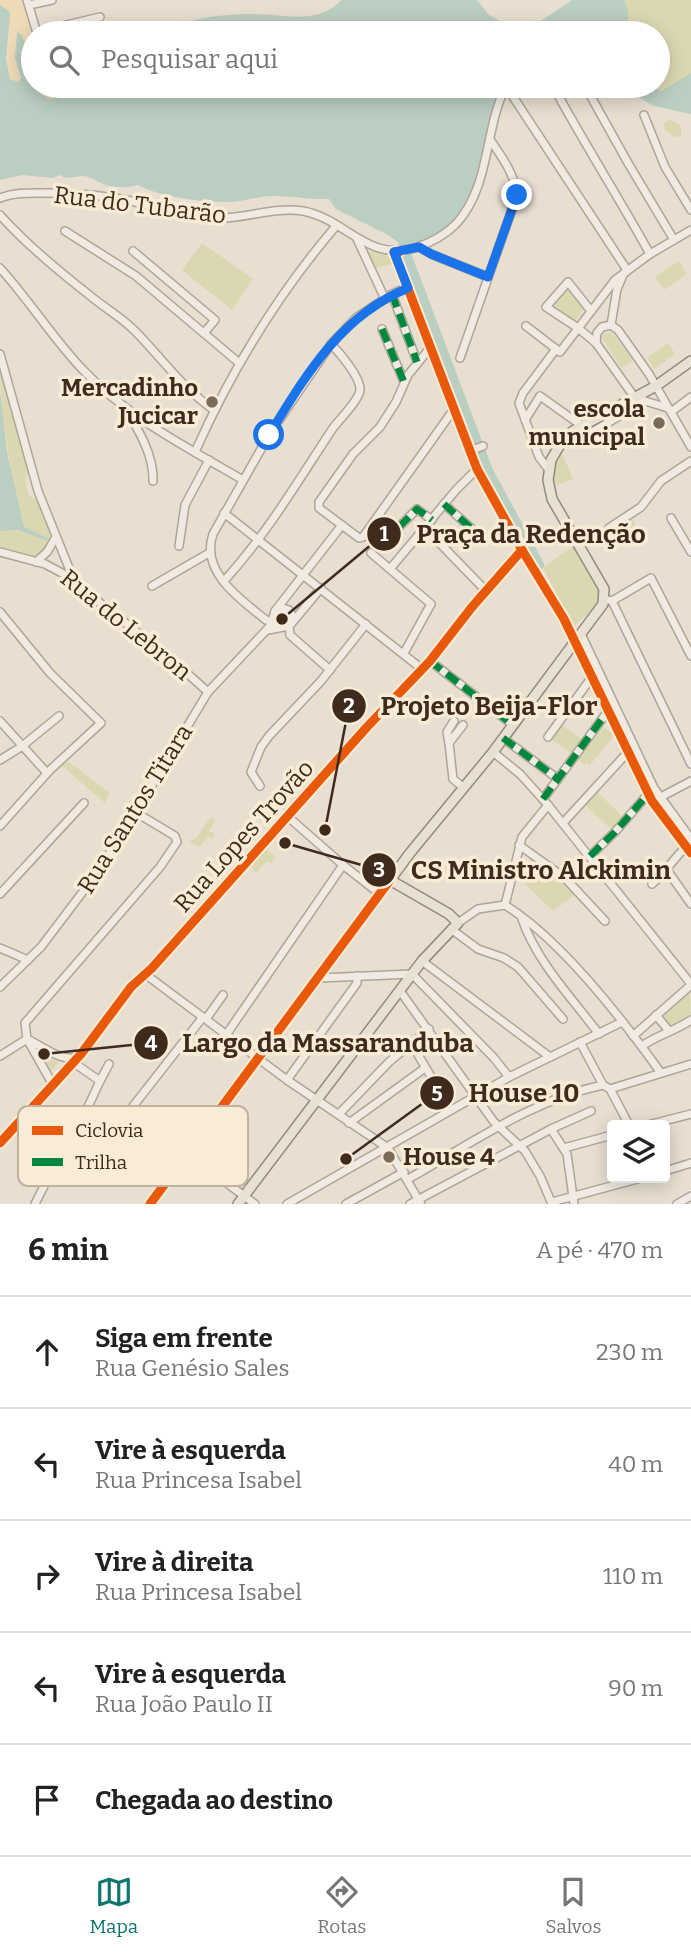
<!DOCTYPE html>
<html lang="pt">
<head>
<meta charset="utf-8">
<style>
  :root { --surface:#fff; --page:#f6f6f6; --text:#222; --muted:#767676; --line:#e0e0e0; --accent:#0f766e }
  body { margin:0; font-family:Bitter,serif; background:var(--page); color:var(--text) }
  .controls { position:absolute; right:21px; bottom:21px; display:grid; overflow:hidden; border-radius:7px; box-shadow:0 4px 18px #0003 }
  .controls button { width:63px; height:63px; display:grid; place-items:center; padding:0; border:0; border-bottom:2px solid var(--line); background:var(--surface); color:var(--text); font:35px sans-serif }
  .stop { position:absolute; width:21px; height:21px; margin:-16px; border:5px solid #1a73e8; border-radius:50%; background:#fff }
  .stop.end { background:#1a73e8; border-color:#fff; box-shadow:0 2px 7px #0008 }
  .list { margin:0; padding:0; list-style:none }
  h2 { display:flex; justify-content:space-between; align-items:center; height:91px; margin:0; padding:0 28px; font-size:30px }
  h2 small { font-size:23px; font-weight:400; color:var(--muted) }
  .list li { display:grid; grid-template-columns:46px 1fr auto; gap:21px; align-items:center; box-sizing:border-box; height:112px; padding:0 28px; border-top:2px solid var(--line) }
  .list b { display:block; font-size:26px; white-space:nowrap }
  .list p { margin:0; font-size:23px; white-space:nowrap; color:var(--muted) }
  .list em { font-size:23px; font-style:normal; color:var(--muted) }
  .icon { flex:none; width:38px; height:38px; fill:none; stroke:currentColor; stroke-width:2; stroke-linecap:round; stroke-linejoin:round }
  .map { position:relative; flex:none; width:691px; height:1204px; overflow:hidden }
  .search { position:absolute; background:var(--surface); box-shadow:0 4px 18px #0003; left:21px; right:21px; top:21px; height:77px; display:flex; align-items:center; gap:18px; box-sizing:border-box; padding:0 24px; border-radius:38px; color:var(--muted); font-size:26px }
  .sheet { height:651px; background:var(--surface) }
  nav { display:flex; justify-content:space-around; align-items:center; box-sizing:border-box; height:98px; border-top:2px solid var(--line); background:var(--surface); font-size:19px; color:var(--muted) }
  nav a { display:grid; justify-items:center; gap:4px }
  nav .on { color:var(--accent) }
  .map>svg:first-child { display:block }
  .green { fill:#dbd8b1 }
  .sand { fill:#eddab6 }
  .water { fill:#bacec1 }
  .lines { fill:none; stroke-linecap:round; stroke-linejoin:round }
  .river { stroke:#bacec1; stroke-width:10 }
  .minor-casing { stroke:#aea498; stroke-width:10 }
  .major-casing { stroke:#938a7f; stroke-width:12 }
  .minor { stroke:#f0eae2; stroke-width:7 }
  .major { stroke:#e8e0d3; stroke-width:9 }
  .quiet { stroke:#00873e; stroke-width:7; stroke-dasharray:14 7; stroke-linecap:butt }
  .cycleway-casing { stroke:#f9ecd6; stroke-width:13 }
  .cycleway { stroke:#e8590c; stroke-width:9 }
  .route { stroke:#1a73e8; stroke-width:9 }
  .poi-dot { fill:#7a6a5c; stroke:#f9ecd6; stroke-width:2.5 }
  .labels { text-anchor:middle; stroke-width:7; stroke-linejoin:round; paint-order:stroke }
  .street-label { font-size:24px; fill:#3f2b1e; stroke:#f9ecd6 }
  .poi-label { font-size:24px; font-weight:bold; fill:#3f2b1e; stroke:#f9ecd6; text-anchor:end }
  .key { fill:#f9ecd6; stroke:#c1b29f; stroke-width:2 }
  .key-label { font-size:19px; fill:#3f2b1e }
  .leader { fill:none; stroke:#3f2b1e; stroke-width:2.5 }
  .callout-dot { fill:#3f2b1e; stroke:#f9ecd6; stroke-width:2.5 }
  .mark-label { font-size:21px; text-anchor:middle; font-weight:bold; fill:#fff }
  .callout-label { font-size:26px; text-anchor:middle; font-weight:bold; fill:#3f2b1e; stroke:#f9ecd6; stroke-width:7; stroke-linejoin:round; paint-order:stroke }
</style>
</head>
<body>
<div class="map">
<svg width="691" height="1204" viewBox="0 0 691 1204">
  <rect width="100%" height="100%" fill="#e8dfd0"/>
  <!-- green -->
  <g class="green">
    <polygon points="616,0 691,0 691,111 622,86 658,86 658,33 616,33"/>
    <polygon points="670,119 681,126 681,136 674,137 665,130 664,123"/>
    <polygon points="202,243 253,279 232,310 182,270"/>
    <polygon points="366,250 391,257 393,264 375,268"/>
    <polygon points="679,261 687,274 664,290 655,277"/>
    <polygon points="568,290 585,308 574,322 553,307 554,304"/>
    <polygon points="611,332 633,360 621,368 602,338 605,333"/>
    <polygon points="668,343 675,354 654,369 647,358"/>
    <path d="M0 364 29 472 25 478 29 495 38 500 51 537 49 543 38 556C24 558 12 552 0 546V531C17 527 30 535 46 541L48 538 24 527C11 474 0 419 0 364Z"/>
    <polygon points="560,449 573,479 558,485 552,483 554,459"/>
    <polygon points="632,519 638,530 621,540 615,529"/>
    <polygon points="574,546 602,597 600,602 573,627 543,567"/>
    <polygon points="559,722 585,742 575,756 548,737"/>
    <polygon points="604,727 614,736 590,765 587,762 584,765 578,759"/>
    <polygon points="69,762 110,793 105,803 61,765"/>
    <polygon points="596,791 624,818 612,830 584,804"/>
    <polygon points="210,818 216,818 209,831 215,834 213,839 208,837 200,847 189,841 196,838"/>
    <polygon points="264,844 270,846 267,850 276,857 271,863 267,861 256,873 249,865"/>
    <polygon points="530,858 576,894 553,911 524,883 529,874"/>
    <polygon points="690,990 691,1018 672,1028 661,1015"/>
    <polygon points="36,1048 60,1061 50,1073"/>
  </g>
  <!-- sand -->
  <g class="sand">
    <path d="M0 0H24L34 33 33 65 21 34 17 65 21 73 19 82 10 79C2 60 18 13 0 5Z"/>
    <polygon points="38,86 85,86 50,99 41,94"/>
  </g>
  <!-- water -->
  <g class="water">
    <path d="M342 0H477L489 15 509 26 517 27 541 21 572 0H624L628 10 627 33H159C180 19 228 13 254 14 287 14 315 26 342 0Z"/>
    <path d="M0 5 9 11 10 15 6 59 10 79 18 82 21 78 15 58 17 32 21 34 33 65V86H38L41 94 50 99 85 86H502C487 142 476 239 403 246L388 235 336 209 329 199C311 200 294 196 275 196 261 195 247 201 232 202 207 203 159 197 138 185 127 188 114 188 103 184 96 181 90 176 82 176 72 177 68 180 59 175L53 178 22 175 0 180Z"/>
    <polygon points="691,73 691,114 654,106 618,86 647,86 662,91"/>
    <polygon points="0,390 7,452 24,527 48,538 47,541 18,530 0,531"/>
  </g>
  <g class="lines">
    <!-- river -->
    <polyline class="river" points="403,246 488,471 539,565"/>
    <defs>
      <g id="minor">
        <polyline points="27,0 37,33"/>
        <polyline points="29,5 52,0"/>
        <polyline points="37,32 100,17"/>
        <polyline points="506,86 627,270"/>
        <path d="M553 86C584 143 619 198 650 254"/>
        <polyline points="585,86 628,163 674,240"/>
        <polyline points="644,115 665,167 691,210"/>
        <path d="M0 198C15 192 31 193 47 193 76 193 103 195 131 201 157 207 183 216 209 218 241 221 272 206 303 211 346 219 367 262 415 248 430 243 445 235 456 224 491 186 484 129 506 86"/>
        <path d="M0 215C27 245 56 269 88 294 103 307 120 316 134 330 161 357 182 388 214 410"/>
        <polyline points="65,231 136,276 238,362"/>
        <polyline points="357,239 385,299"/>
        <polyline points="419,247 431,254 488,277"/>
        <polyline points="133,251 215,320 204,333"/>
        <polyline points="394,252 477,469 522,550 564,619 652,801 691,853"/>
        <path d="M0 268C30 301 53 339 84 371 129 418 188 448 243 480"/>
        <polyline points="392,294 417,362"/>
        <polyline points="591,311 568,282 546,307 578,328 596,343 635,398 668,408"/>
        <polyline points="611,325 617,289 623,275"/>
        <polyline points="526,326 556,349"/>
        <polyline points="382,329 404,382"/>
        <polyline points="596,343 597,333 602,327 611,325 618,330 649,374 691,447"/>
        <polyline points="430,348 408,375 396,402 380,427 353,454 319,502 319,508 359,538 363,537 454,409"/>
        <polyline points="0,354 38,491 71,573 72,581"/>
        <path d="M460 358 517 195C515 175 502 157 491 141"/>
        <path d="M125 408C138 429 154 455 153 481"/>
        <polyline points="671,412 691,397"/>
        <polyline points="525,420 540,396 582,426"/>
        <polyline points="592,432 645,401"/>
        <polyline points="470,451 483,446"/>
        <path d="M195 452C232 369 277 295 336 226"/>
        <polyline points="549,470 539,457 519,403 523,393 556,349 560,352 615,280 650,254 691,230"/>
        <polyline points="444,504 481,537"/>
        <polyline points="224,513 422,669"/>
        <polyline points="671,518 691,552"/>
        <polyline points="399,527 417,509 432,520"/>
        <polyline points="425,528 486,591"/>
        <polyline points="609,528 641,507 661,481 691,461"/>
        <polyline points="179,546 185,505 209,460"/>
        <polyline points="0,552 45,564 62,573 170,658 208,692"/>
        <polyline points="371,553 431,604 404,653"/>
        <polyline points="36,562 47,552 56,537"/>
        <polyline points="390,569 456,490 477,469"/>
        <path d="M224 581C267 534 298 481 333 428 339 420 361 398 360 389 360 377 340 353 331 344"/>
        <polyline points="152,586 209,553"/>
        <polyline points="605,599 612,601 691,764"/>
        <polyline points="612,601 651,578 691,656"/>
        <polyline points="275,611 342,525"/>
        <polyline points="0,612 50,673 101,723 50,770 0,826"/>
        <path d="M273 622 266 620C240 599 200 572 213 534L269 435 331 344 356 318 392 294 408 287"/>
        <polyline points="291,624 321,588"/>
        <polyline points="289,626 290,635 330,670"/>
        <polyline points="268,630 289,626 293,617 289,610 282,608 275,611 272,620 277,627"/>
        <polyline points="581,634 654,788 691,839"/>
        <polyline points="430,661 513,725"/>
        <polyline points="0,721 47,773"/>
        <polyline points="463,725 449,743 453,779 464,788"/>
        <polyline points="548,737 592,677"/>
        <polyline points="503,738 558,779"/>
        <polyline points="449,743 447,732 454,721"/>
        <polyline points="493,752 520,774 548,805 691,984"/>
        <polyline points="0,760 21,747 59,716"/>
        <polyline points="260,786 251,772 261,747 269,736 321,681 366,624"/>
        <polyline points="659,798 691,781"/>
        <polyline points="543,799 608,711"/>
        <polyline points="287,816 343,865 380,894"/>
        <polyline points="563,823 628,752"/>
        <polyline points="519,845 565,878 605,921"/>
        <polyline points="590,856 615,832 648,794"/>
        <polyline points="667,870 691,904"/>
        <path d="M652 884C666 872 673 859 686 847"/>
        <polyline points="0,894 84,803"/>
        <path d="M505 905C560 939 623 1020 661 1073"/>
        <polyline points="505,905 522,837 548,805"/>
        <path d="M522 919C537 962 571 997 599 1034"/>
        <polyline points="458,923 478,909 505,905"/>
        <polyline points="451,929 478,949 504,958 518,967 563,1019"/>
        <polyline points="0,948 28,960"/>
        <polyline points="422,961 550,1057"/>
        <polyline points="145,974 287,1080 388,1148 421,1204"/>
        <polyline points="319,978 412,974 494,1058 509,1077"/>
        <polyline points="0,987 41,947 94,877 128,825 208,692 273,623"/>
        <polyline points="400,991 494,1122 525,1151 540,1176 552,1204"/>
        <polyline points="656,1015 669,1031"/>
        <polyline points="206,1019 223,995"/>
        <polyline points="226,1035 343,865"/>
        <polyline points="633,1036 691,985"/>
        <path d="M27 1039C41 1045 62 1063 77 1057"/>
        <polyline points="580,1042 603,1085 610,1089 629,1125"/>
        <polyline points="411,1043 451,1110"/>
        <path d="M642 1046C657 1035 675 1031 691 1020"/>
        <polyline points="0,1056 27,1039"/>
        <polyline points="74,1063 100,1081 67,1152 87,1165 203,1017"/>
        <polyline points="287,1080 357,983 357,976"/>
        <polyline points="100,1081 109,1064"/>
        <polyline points="53,1085 27,1039 25,1023 160,867 177,842 175,836 135,812"/>
        <polyline points="610,1089 691,1064"/>
        <polyline points="130,1111 255,1204"/>
        <polyline points="339,1114 389,1062 429,1029"/>
        <polyline points="349,1123 425,1068"/>
        <polyline points="648,1125 691,1114"/>
        <polyline points="551,1129 567,1154 574,1204"/>
        <polyline points="0,1143 81,1054 131,987 152,968 367,727 430,661 472,607 522,550"/>
        <polyline points="564,1148 612,1135"/>
        <polyline points="665,1171 691,1163"/>
        <path d="M408 1179C471 1144 531 1100 603 1085"/>
        <polyline points="552,1202 641,1178"/>
        <polyline points="35,1204 44,1186"/>
        <polyline points="287,1204 509,1077 622,1022"/>
        <polyline points="346,1204 404,1172"/>
        <polyline points="410,1204 551,1129 591,1111"/>
        <polyline points="677,1204 691,1196"/>
      </g>
      <g id="major">
        <polyline points="150,1204 410,853 493,752 603,604 604,589 552,499 548,480 551,460 561,443 573,431 656,386 691,361"/>
        <polyline points="238,1204 422,961 458,923 449,914 390,880"/>
      </g>
    </defs>
    <!-- minor casing -->
    <use href="#minor" class="minor-casing"/>
    <!-- major casing -->
    <use href="#major" class="major-casing"/>
    <!-- minor -->
    <use href="#minor" class="minor"/>
    <!-- major -->
    <use href="#major" class="major"/>
    <!-- quiet -->
    <g class="quiet">
      <polyline points="392,294 417,362"/>
      <polyline points="382,329 404,382"/>
      <polyline points="444,504 481,537"/>
      <polyline points="399,527 417,509 432,520"/>
      <polyline points="430,661 513,725"/>
      <polyline points="503,738 558,779"/>
      <polyline points="543,799 608,711"/>
      <polyline points="590,856 615,832 648,794"/>
    </g>
    <defs>
      <g id="cycleway">
        <polyline points="399,252 394,252 477,469 522,550 564,619 652,801 691,853"/>
        <polyline points="0,1143 81,1054 131,987 152,968 367,727 430,661 472,607 522,550"/>
        <polyline points="150,1204 390,880"/>
      </g>
    </defs>
    <!-- cycleway casing -->
    <use href="#cycleway" class="cycleway-casing"/>
    <!-- cycleway -->
    <use href="#cycleway" class="cycleway"/>
  </g>
  <g class="lines">
    <!-- route -->
    <path class="route" d="M269 435C306 375 340 316 408 288L394 252 419 247 431 254 488 277 517 195"/>
  </g>
  <!-- markers -->
  <g class="poi-dot">
    <circle cx="212" cy="402" r="7"/>
    <circle cx="659" cy="423" r="7"/>
    <circle cx="389" cy="1157" r="7"/>
  </g>
  <g class="labels">
    <!-- street labels -->
    <g class="street-label">
      <text transform="translate(140 205) rotate(7)" y="8">Rua do Tubarão</text>
      <text transform="translate(126 625) rotate(39)" y="8">Rua do Lebron</text>
      <text transform="translate(135 809) rotate(-58)" y="8">Rua Santos Titara</text>
      <text transform="translate(244 836) rotate(-48)" y="8">Rua Lopes Trovão</text>
    </g>
    <!-- poi labels -->
    <g class="poi-label">
      <text x="198" y="396">Mercadinho<tspan x="198" dy="28">Jucicar</tspan></text>
      <text x="645" y="417">escola<tspan x="645" dy="28">municipal</tspan></text>
      <text x="403" y="1165" text-anchor="start">House 4</text>
    </g>
  </g>
  <!-- legend -->
  <rect x="18" y="1106" width="230" height="80" rx="10" class="key"/>
  <rect x="32" y="1126" width="31" height="9" fill="#e8590c"/>
  <rect x="32" y="1158" width="31" height="8" fill="#00873e"/>
  <g class="key-label">
    <text x="75" y="1137">Ciclovia</text>
    <text x="75" y="1169">Trilha</text>
  </g>
  <!-- callouts -->
  <path class="leader" d="M282 619L384 534M325 830L349 706M285 843L379 870M44 1054L151 1043M346 1159L437 1093"/>
  <g class="callout-dot">
    <circle cx="282" cy="619" r="7"/>
    <circle cx="325" cy="830" r="7"/>
    <circle cx="285" cy="843" r="7"/>
    <circle cx="44" cy="1054" r="7"/>
    <circle cx="346" cy="1159" r="7"/>
    <circle cx="384" cy="534" r="18"/>
    <circle cx="349" cy="706" r="18"/>
    <circle cx="379" cy="870" r="18"/>
    <circle cx="151" cy="1043" r="18"/>
    <circle cx="437" cy="1093" r="18"/>
  </g>
  <g class="mark-label">
    <text x="384" y="541">1</text>
    <text x="349" y="713">2</text>
    <text x="379" y="877">3</text>
    <text x="151" y="1051">4</text>
    <text x="437" y="1101">5</text>
  </g>
  <g class="callout-label">
    <text x="531" y="543">Praça da Redenção</text>
    <text x="489" y="715">Projeto Beija-Flor</text>
    <text x="541" y="879">CS Ministro Alckimin</text>
    <text x="328" y="1052">Largo da Massaranduba</text>
    <text x="524" y="1102">House 10</text>
  </g>
</svg>
<div class="controls">
<button><svg class="icon" aria-label="layers" viewBox="0 0 24 24"><path d="M12 4l9 5-9 5-9-5zM3 14l9 5 9-5"/></svg></button>
</div>
<div class="stop" style="left:269px;top:435px"></div>
<div class="stop end" style="left:517px;top:195px"></div>
<div class="search"><svg class="icon" aria-label="search" viewBox="0 0 24 24"><circle cx="10" cy="10" r="6"/><path d="M15 15l6 6"/></svg>Pesquisar aqui</div>
</div>
<section class="sheet">
<h2>6 min<small>A pé · 470 m</small></h2>
<ul class="list">
<li><svg class="icon" aria-label="ahead" viewBox="0 0 24 24"><path d="M12 20V5M6 11l6-6 6 6"/></svg><div><b>Siga em frente</b><p>Rua Genésio Sales</p></div><em>230 m</em></li>
<li><svg class="icon" aria-label="left" viewBox="0 0 24 24"><path d="M17 20v-9H6M10 6l-5 5 5 5"/></svg><div><b>Vire à esquerda</b><p>Rua Princesa Isabel</p></div><em>40 m</em></li>
<li><svg class="icon" aria-label="right" viewBox="0 0 24 24"><path d="M7 20v-9h11M14 6l5 5-5 5"/></svg><div><b>Vire à direita</b><p>Rua Princesa Isabel</p></div><em>110 m</em></li>
<li><svg class="icon" aria-label="left" viewBox="0 0 24 24"><path d="M17 20v-9H6M10 6l-5 5 5 5"/></svg><div><b>Vire à esquerda</b><p>Rua João Paulo II</p></div><em>90 m</em></li>
<li><svg class="icon" aria-label="arrive" viewBox="0 0 24 24"><path d="M6 21V4h12l-3 4 3 4H6"/></svg><div><b>Chegada ao destino</b></div></li>
</ul>
</section>
<nav>
<a class="on"><svg class="icon" aria-label="map" viewBox="0 0 24 24"><path d="M3 6l6-2 6 2 6-2v14l-6 2-6-2-6 2zM9 4v14M15 6v14"/></svg>Mapa</a>
<a><svg class="icon" aria-label="directions" viewBox="0 0 24 24"><path d="M12 3l9 9-9 9-9-9zM9 14v-3h6M13 9l2 2-2 2"/></svg>Rotas</a>
<a><svg class="icon" aria-label="saved" viewBox="0 0 24 24"><path d="M7 4h10v16l-5-4-5 4z"/></svg>Salvos</a>
</nav>
</body>
</html>
